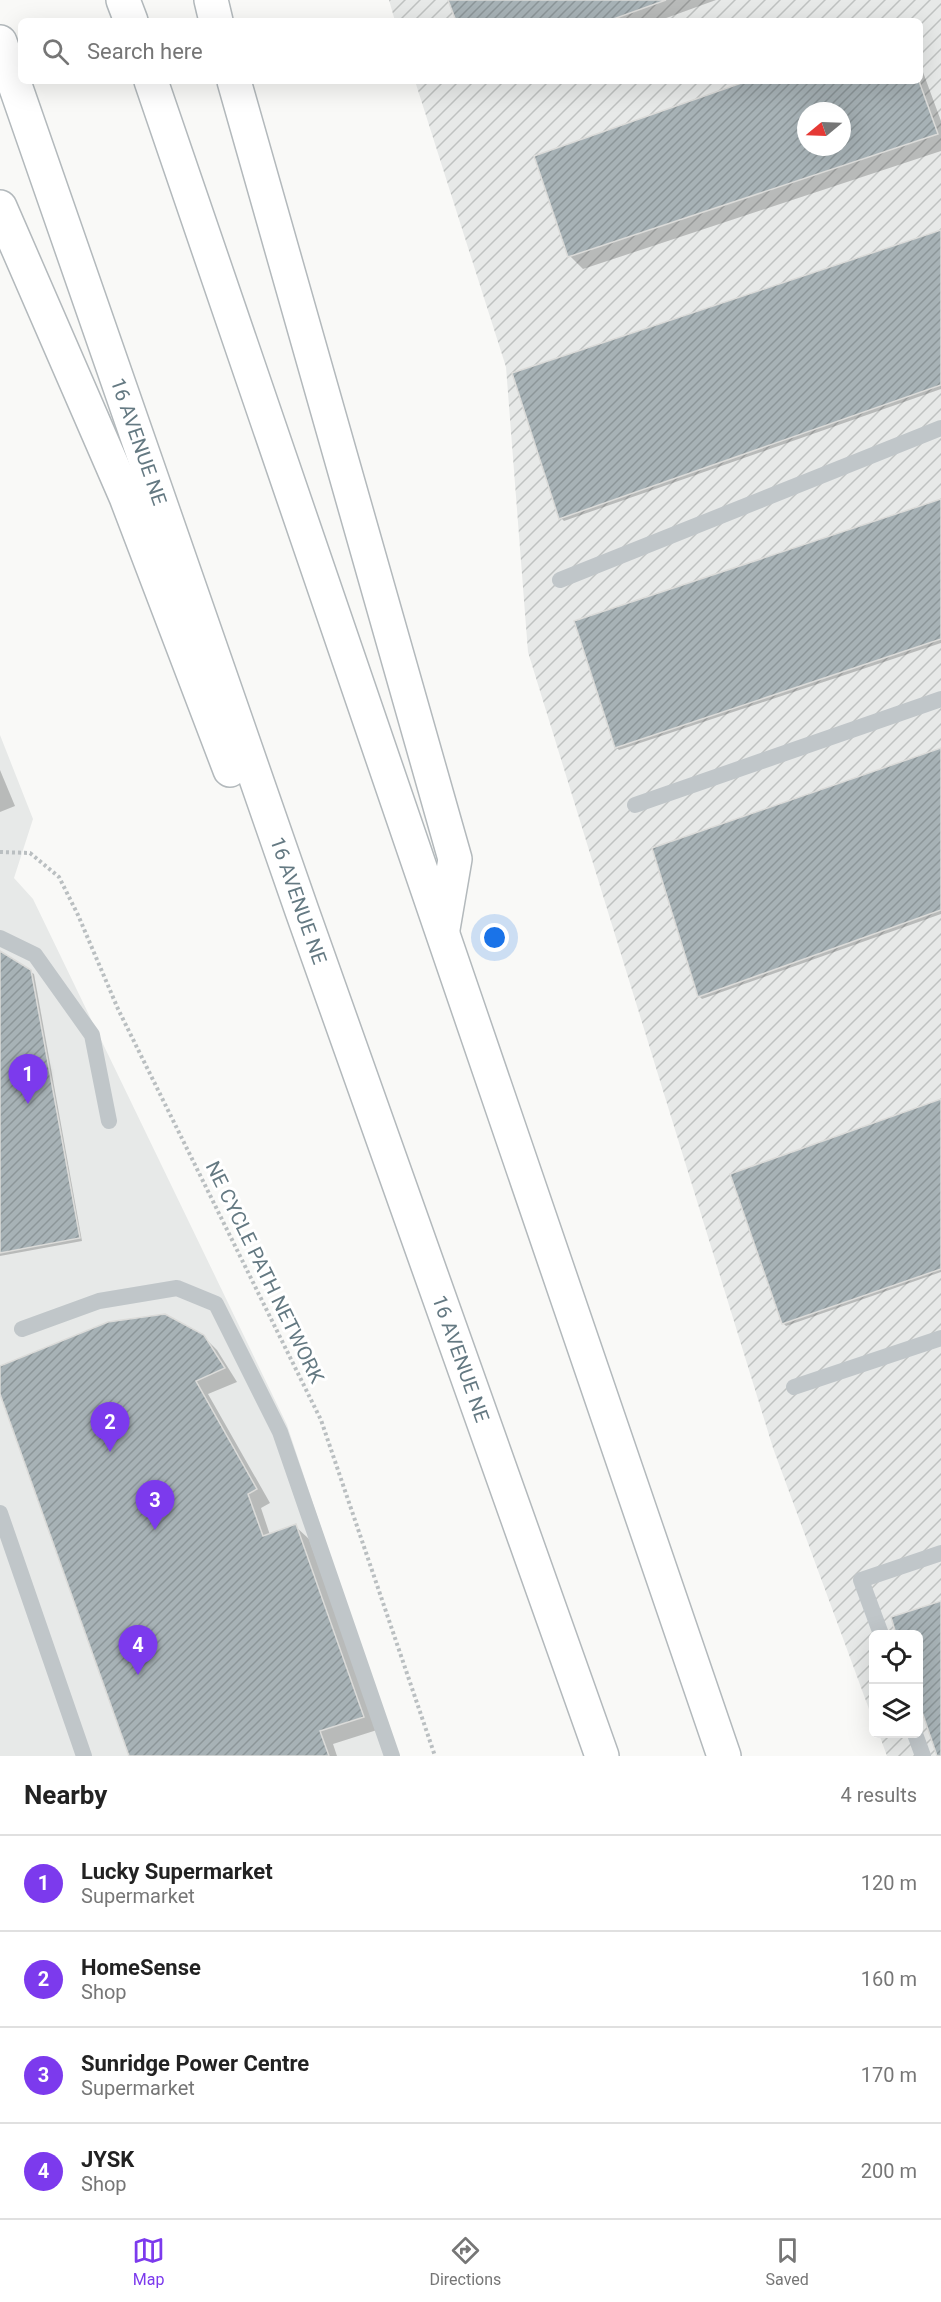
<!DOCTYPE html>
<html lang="en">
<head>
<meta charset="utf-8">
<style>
  :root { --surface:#fff; --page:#f2f2f2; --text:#222; --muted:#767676; --line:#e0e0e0; --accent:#7c3aed }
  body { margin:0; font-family:Roboto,sans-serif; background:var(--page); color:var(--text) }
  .controls { position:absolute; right:18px; bottom:18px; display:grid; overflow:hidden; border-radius:9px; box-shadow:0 6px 24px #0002 }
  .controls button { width:54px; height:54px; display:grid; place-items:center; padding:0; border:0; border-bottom:2px solid var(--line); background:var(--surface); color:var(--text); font:30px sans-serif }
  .compass { position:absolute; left:797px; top:102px; width:54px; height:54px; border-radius:50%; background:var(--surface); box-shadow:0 6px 24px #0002; rotate:251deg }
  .you { position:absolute; left:495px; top:938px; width:21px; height:21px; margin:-15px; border:4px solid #fff; border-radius:50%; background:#1a73e8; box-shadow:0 0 0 9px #1a73e833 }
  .badge { display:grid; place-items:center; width:39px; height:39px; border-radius:50%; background:var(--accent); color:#fff; font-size:20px; font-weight:700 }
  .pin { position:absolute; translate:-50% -50px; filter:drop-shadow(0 2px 3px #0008) }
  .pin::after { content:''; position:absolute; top:32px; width:21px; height:18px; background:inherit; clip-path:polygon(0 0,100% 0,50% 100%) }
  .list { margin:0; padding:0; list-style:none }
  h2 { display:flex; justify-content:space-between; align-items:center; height:78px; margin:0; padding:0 24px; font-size:26px }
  h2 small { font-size:20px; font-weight:400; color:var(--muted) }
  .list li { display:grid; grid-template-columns:39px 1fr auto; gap:18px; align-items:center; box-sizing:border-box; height:96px; padding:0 24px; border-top:2px solid var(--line) }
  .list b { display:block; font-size:22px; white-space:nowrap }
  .list p { margin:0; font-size:20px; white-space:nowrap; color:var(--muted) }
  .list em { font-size:20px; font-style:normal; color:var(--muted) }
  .icon { flex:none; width:33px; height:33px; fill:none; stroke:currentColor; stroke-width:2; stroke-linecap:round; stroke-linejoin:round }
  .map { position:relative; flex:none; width:941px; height:1756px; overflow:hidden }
  .search { position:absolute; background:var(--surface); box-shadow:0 6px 24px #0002; left:18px; right:18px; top:18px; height:66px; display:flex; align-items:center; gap:15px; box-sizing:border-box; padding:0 21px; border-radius:9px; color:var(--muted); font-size:22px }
  .sheet { height:462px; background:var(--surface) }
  nav { display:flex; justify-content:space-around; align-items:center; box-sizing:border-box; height:84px; border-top:2px solid var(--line); background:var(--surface); font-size:16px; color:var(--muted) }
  nav a { display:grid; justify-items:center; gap:3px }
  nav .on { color:var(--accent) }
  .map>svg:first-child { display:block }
  .built { fill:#e7e9e8 }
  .industrial { fill:url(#industrial-furrows); fill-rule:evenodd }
  .shadow { fill:#0003; fill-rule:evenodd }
  .building { fill:url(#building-hatch); stroke:#dbdbd9; stroke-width:1.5; fill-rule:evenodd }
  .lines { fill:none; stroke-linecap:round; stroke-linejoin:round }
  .motorway-casing { stroke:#b3b9bc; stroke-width:36 }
  .path { stroke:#babfc1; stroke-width:4; stroke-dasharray:3 3; stroke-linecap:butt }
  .service { stroke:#c0c6c9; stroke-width:16 }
  .motorway { stroke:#fff; stroke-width:33 }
  .labels { text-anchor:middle; stroke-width:6; stroke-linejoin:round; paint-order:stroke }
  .street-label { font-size:20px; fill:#647982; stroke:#fff }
</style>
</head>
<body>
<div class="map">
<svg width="941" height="1756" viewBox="0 0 941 1756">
  <defs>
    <pattern id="industrial-furrows" width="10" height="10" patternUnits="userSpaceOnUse" patternTransform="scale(1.5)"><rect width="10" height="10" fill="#e7e9e8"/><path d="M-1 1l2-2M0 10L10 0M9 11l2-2" fill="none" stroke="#bfc2c1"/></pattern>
    <pattern id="building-hatch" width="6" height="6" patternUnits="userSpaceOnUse" patternTransform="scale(1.5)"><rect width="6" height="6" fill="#a7b2b6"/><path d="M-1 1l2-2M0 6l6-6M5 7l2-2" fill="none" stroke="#8c9699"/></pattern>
  </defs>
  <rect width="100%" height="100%" fill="#f9f9f7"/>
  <!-- built -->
  <polygon class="built" points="0,735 33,819 14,878 33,899 287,1425 397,1756 0,1756"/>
  <!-- industrial -->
  <path class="industrial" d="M389 0H941V1756H887L879 1734H918V1634H874L873 1720 773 1448 528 652 506 367 415 81H920V21H395ZM806 111H842V147H806Z"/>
  <!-- shadow -->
  <g class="shadow">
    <polygon points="450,0 716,0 658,21 457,21"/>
    <path d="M920 64 941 121V151L583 269 570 256 752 81H920ZM806 111H842V147H806Z"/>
    <polygon points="941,232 941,389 564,521 561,518"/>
    <polygon points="941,500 941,643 619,750 616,747"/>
    <polygon points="941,750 941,914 702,999 699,996"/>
    <polygon points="0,770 15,806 0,812"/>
    <polygon points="0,952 34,974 82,1241 0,1256"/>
    <polygon points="941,1101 941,1272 786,1326 783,1323"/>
    <polygon points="203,1336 217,1350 237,1382 208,1394 270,1503 261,1508 270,1535 295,1526 309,1539 377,1730 333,1744 337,1756 130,1756 0,1390 0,1368"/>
  </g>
  <!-- building -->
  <g class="building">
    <polygon points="448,0 666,0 608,21 456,21"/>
    <path d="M747 81H919L938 134 568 257 534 156ZM806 111H842V147H806Z"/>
    <polygon points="941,230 941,385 559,519 512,373"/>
    <polygon points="941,499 941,639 615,748 574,621"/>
    <polygon points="941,748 941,910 698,997 652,848"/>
    <polygon points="0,951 31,970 80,1238 0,1253"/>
    <polygon points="941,1099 941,1269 782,1324 730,1174"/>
    <polygon points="165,1314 204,1335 225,1368 196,1381 257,1489 248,1494 263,1536 296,1524 364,1717 320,1731 329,1756 129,1756 0,1394 0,1366 108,1322"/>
    <polygon points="941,1601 941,1756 937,1756 918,1700 918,1634 896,1634 891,1617"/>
  </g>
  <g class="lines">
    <defs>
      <g id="motorway">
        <polyline points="123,0 131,21"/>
        <polyline points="211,0 216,21"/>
        <path id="s1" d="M0 42 302 911 602 1756"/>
        <polyline points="151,81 724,1756"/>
        <polyline points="234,81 455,859 443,929"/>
        <polyline points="0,207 126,497 230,770"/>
      </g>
    </defs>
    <!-- motorway casing -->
    <use href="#motorway" class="motorway-casing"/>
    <!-- path -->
    <polyline class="path" points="0,852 30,853 59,877 78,915 118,1009 321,1420 435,1756"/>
    <!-- service -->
    <g class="service">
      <polyline points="560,580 941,428"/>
      <polyline points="635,805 941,699"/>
      <polyline points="0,938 35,955 92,1035 109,1121"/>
      <polyline points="22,1329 99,1301 177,1288 216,1304 280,1432 392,1756"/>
      <polyline points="794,1387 941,1338"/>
      <polyline points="0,1513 84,1756"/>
      <polyline points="881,1634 861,1580 941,1553"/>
      <polyline points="915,1734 923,1756"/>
    </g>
    <!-- motorway -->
    <use href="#motorway" class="motorway"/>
  </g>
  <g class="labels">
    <!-- street labels -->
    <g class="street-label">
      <text dy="7" stroke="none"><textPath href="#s1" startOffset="423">16 AVENUE NE</textPath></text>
      <text dy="7" stroke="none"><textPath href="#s1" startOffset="909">16 AVENUE NE</textPath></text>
      <text transform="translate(265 1272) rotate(64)" y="7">NE CYCLE PATH NETWORK</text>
      <text dy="7" stroke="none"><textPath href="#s1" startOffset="1395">16 AVENUE NE</textPath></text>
    </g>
  </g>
</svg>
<div class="controls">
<button><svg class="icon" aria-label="locate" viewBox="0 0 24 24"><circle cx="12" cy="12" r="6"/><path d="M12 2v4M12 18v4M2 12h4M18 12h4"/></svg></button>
<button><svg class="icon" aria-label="layers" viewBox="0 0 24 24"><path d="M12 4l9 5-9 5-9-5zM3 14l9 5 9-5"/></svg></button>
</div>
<svg class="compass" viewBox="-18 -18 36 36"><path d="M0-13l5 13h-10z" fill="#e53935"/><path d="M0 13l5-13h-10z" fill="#767676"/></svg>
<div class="you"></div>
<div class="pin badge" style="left:28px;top:1104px">1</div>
<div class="pin badge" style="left:110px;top:1452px">2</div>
<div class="pin badge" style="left:155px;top:1530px">3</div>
<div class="pin badge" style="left:138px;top:1675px">4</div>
<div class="search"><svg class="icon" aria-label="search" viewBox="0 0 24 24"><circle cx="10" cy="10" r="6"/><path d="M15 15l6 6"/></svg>Search here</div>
</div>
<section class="sheet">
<h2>Nearby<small>4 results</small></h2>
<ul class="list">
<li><span class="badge">1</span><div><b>Lucky Supermarket</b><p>Supermarket</p></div><em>120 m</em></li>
<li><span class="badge">2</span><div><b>HomeSense</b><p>Shop</p></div><em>160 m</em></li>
<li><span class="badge">3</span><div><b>Sunridge Power Centre</b><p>Supermarket</p></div><em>170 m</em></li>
<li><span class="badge">4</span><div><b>JYSK</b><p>Shop</p></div><em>200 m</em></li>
</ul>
</section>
<nav>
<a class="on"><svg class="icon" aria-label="map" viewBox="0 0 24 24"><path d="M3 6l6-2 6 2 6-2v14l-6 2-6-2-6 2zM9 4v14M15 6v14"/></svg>Map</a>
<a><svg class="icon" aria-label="directions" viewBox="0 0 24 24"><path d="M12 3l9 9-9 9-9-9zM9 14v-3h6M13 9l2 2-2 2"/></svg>Directions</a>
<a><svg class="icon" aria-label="saved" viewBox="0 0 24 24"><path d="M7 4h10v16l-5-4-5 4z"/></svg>Saved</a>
</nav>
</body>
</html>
